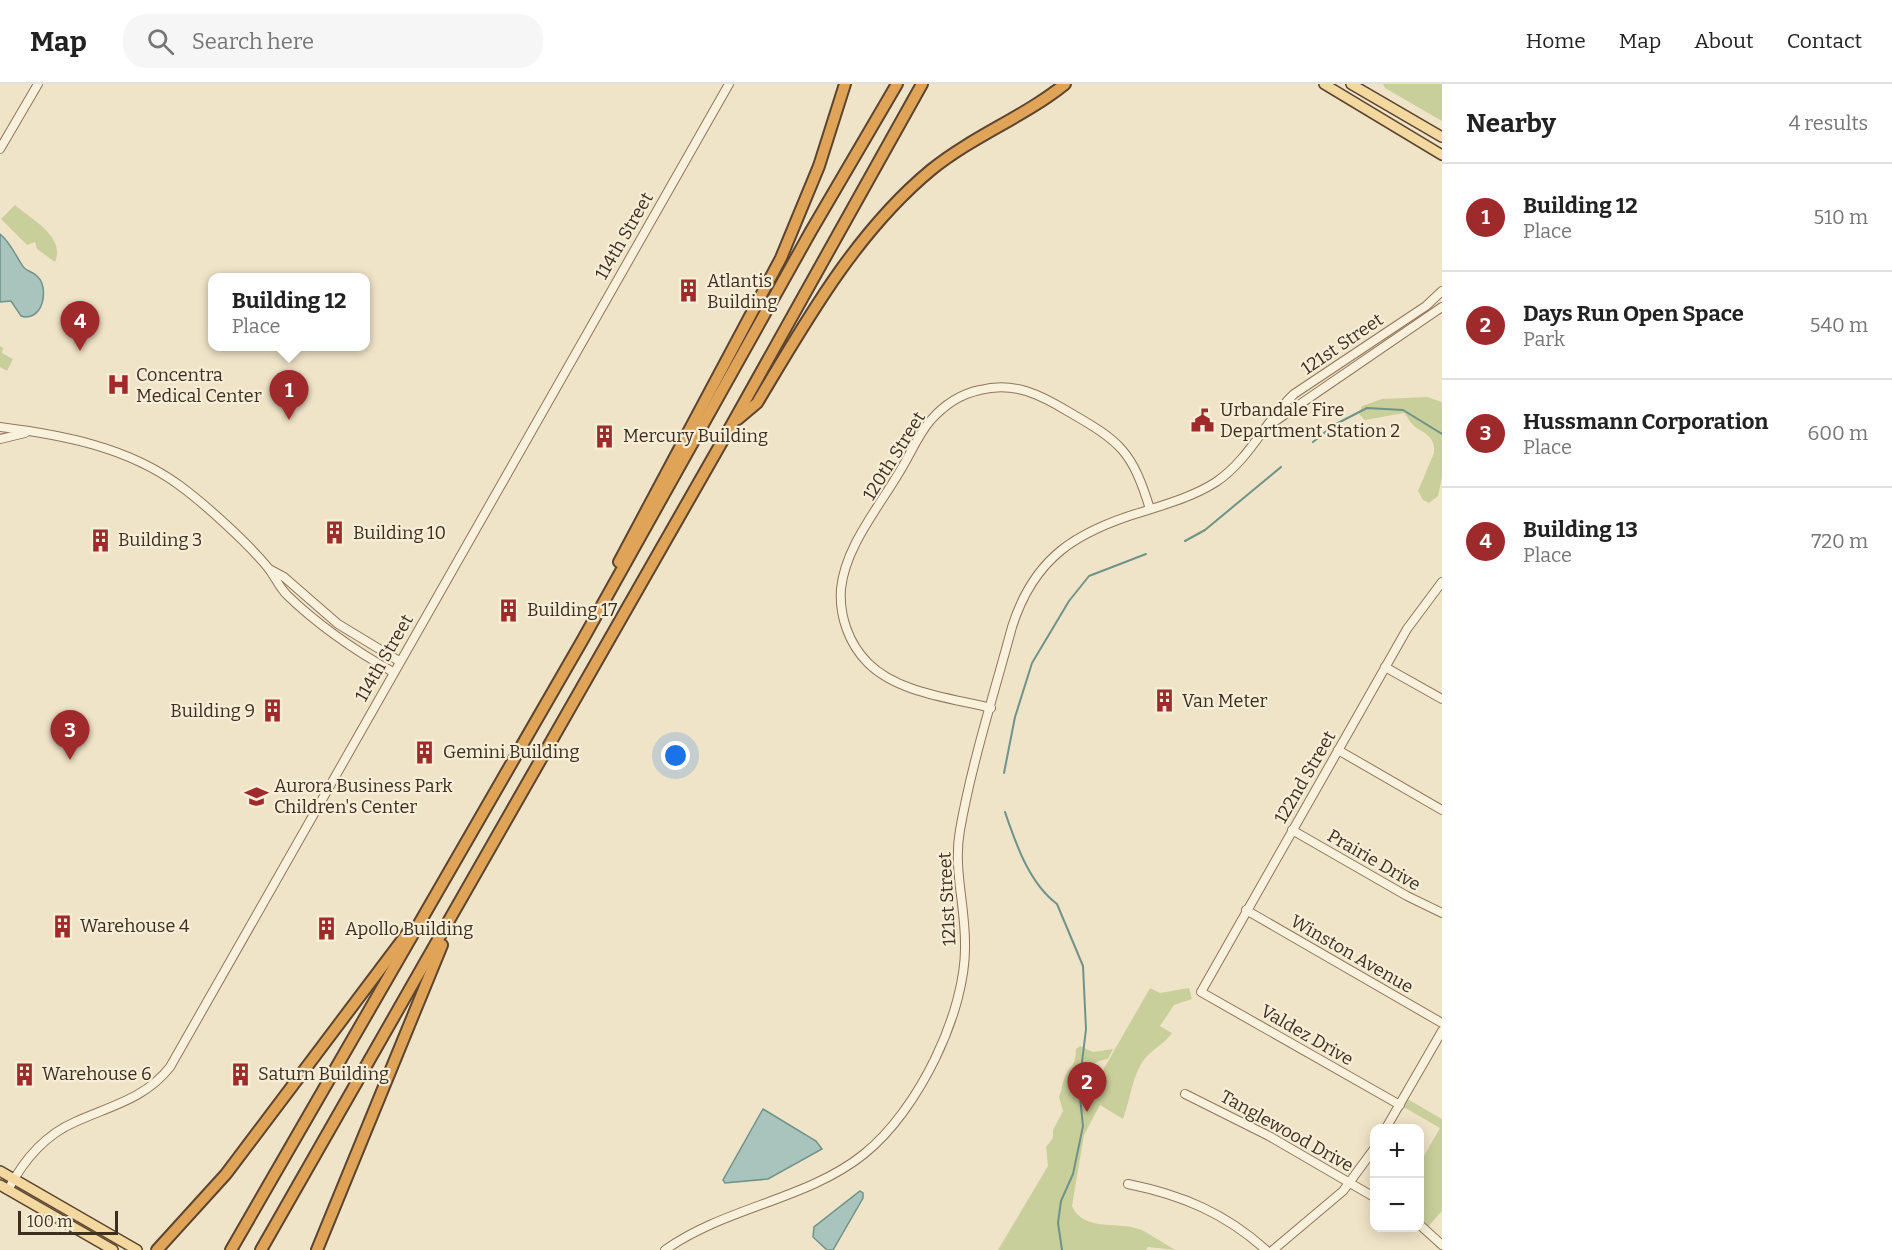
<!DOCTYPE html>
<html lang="en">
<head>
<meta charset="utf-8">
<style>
  :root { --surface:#fff; --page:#f6f6f6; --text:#222; --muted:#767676; --line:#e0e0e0; --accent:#9e2a2b }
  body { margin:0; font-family:Bitter,serif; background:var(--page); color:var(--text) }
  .controls { position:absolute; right:18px; bottom:18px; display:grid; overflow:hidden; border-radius:12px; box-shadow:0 3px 15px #0003 }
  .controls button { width:54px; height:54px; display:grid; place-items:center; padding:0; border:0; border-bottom:2px solid var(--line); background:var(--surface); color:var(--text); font:30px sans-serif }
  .scale { position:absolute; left:18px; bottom:15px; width:100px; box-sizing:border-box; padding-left:6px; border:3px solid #3d2e20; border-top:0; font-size:16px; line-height:21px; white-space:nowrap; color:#3d2e20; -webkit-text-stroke:4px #f7eed8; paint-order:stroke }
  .you { position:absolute; left:676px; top:672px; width:21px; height:21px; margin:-15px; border:4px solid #fff; border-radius:50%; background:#1a73e8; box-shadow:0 0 0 9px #1a73e833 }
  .badge { display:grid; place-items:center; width:39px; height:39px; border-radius:50%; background:var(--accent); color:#fff; font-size:20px; font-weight:700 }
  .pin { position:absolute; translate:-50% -50px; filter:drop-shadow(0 2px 3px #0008) }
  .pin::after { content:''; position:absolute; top:32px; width:21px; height:18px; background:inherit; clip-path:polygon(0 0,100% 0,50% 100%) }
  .popup { position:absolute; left:208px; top:189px; width:162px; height:78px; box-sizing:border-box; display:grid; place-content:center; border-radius:12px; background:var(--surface); filter:drop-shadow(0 2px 4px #0005); font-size:20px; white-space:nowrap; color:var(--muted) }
  .popup b { font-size:22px; color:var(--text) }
  .popup::after { content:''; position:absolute; left:50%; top:100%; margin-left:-12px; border:12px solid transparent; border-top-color:var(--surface) }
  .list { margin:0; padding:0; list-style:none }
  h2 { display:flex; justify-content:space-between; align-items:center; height:78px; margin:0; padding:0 24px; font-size:26px }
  h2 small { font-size:20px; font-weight:400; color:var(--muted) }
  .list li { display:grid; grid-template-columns:39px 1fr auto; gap:18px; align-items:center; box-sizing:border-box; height:108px; padding:0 24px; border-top:2px solid var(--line) }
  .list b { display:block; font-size:22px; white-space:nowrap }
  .list p { margin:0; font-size:20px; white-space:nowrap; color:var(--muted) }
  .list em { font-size:20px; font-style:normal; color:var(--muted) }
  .icon { flex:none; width:33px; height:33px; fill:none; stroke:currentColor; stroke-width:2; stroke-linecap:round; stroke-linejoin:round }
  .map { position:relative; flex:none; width:1442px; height:1166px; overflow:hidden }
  header { display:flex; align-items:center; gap:36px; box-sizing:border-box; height:84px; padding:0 30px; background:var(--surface); border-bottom:2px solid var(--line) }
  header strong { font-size:28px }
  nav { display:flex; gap:33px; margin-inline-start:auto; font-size:21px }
  .search { width:420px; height:54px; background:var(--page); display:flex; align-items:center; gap:15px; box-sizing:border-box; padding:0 21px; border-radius:24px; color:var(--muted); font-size:22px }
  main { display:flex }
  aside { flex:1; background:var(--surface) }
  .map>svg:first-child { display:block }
  .green { fill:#c9cf9b }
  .water { fill:#a9c4bc; stroke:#6f938a; stroke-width:1.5 }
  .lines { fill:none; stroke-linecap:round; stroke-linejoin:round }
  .stream { stroke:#6f938a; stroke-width:2 }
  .minor-casing { stroke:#8d765c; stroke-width:10 }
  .major-casing { stroke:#5b4430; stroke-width:12 }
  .highway-casing { stroke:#5b4430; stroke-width:14 }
  .minor { stroke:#faf1dc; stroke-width:8 }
  .major { stroke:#f3d9a0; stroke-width:9 }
  .highway { stroke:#e0a458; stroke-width:10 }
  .labels { text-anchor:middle; stroke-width:4.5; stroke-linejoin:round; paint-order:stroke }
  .street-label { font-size:18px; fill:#3d2e20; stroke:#f7eed8 }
  .poi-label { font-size:18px; fill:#3d2e20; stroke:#f7eed8; text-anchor:start }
</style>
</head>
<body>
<header>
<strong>Map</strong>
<div class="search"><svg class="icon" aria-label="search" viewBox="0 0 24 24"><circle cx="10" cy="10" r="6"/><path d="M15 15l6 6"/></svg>Search here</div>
<nav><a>Home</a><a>Map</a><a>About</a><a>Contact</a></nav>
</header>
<main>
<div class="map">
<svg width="1442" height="1166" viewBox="0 0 1442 1166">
  <rect width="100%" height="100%" fill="#f0e4c8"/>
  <!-- green -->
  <g class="green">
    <polygon points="1383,0 1442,0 1442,37 1385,4"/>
    <path d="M15 121C32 136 66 153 55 178L37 165 35 158 27 161 1 135Z"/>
    <polygon points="0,262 3,264 2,269 13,275 7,287 0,283"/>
    <path d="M1427 313 1442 318V393L1438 412 1429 419 1423 416 1418 407 1434 369C1436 350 1421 349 1413 341 1409 337 1408 333 1404 329L1365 336 1359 330 1362 322 1382 315Z"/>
    <path d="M1150 904 1160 909 1189 904 1192 915 1174 921 1160 942 1172 949C1165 959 1155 964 1147 972 1132 989 1131 1014 1123 1035L1100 1021 1084 1051 1072 1122C1083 1147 1115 1138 1135 1144 1148 1147 1163 1160 1176 1166L1148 1163 1146 1166H998L1048 1082 1046 1063 1053 1054V1046L1063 1027 1059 1013C1062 1006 1062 1000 1065 993 1071 978 1075 986 1076 965L1080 962 1093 968 1113 965 1108 975C1088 978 1084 988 1091 1007Z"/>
    <polygon points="1404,1013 1442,1035 1442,1127 1425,1146 1420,1141 1420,1079 1440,1044 1400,1021"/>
  </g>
  <!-- water -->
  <g class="water">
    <path d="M0 150C10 158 15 170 22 181 25 187 32 187 37 192 46 200 45 218 38 227 33 233 26 234 21 232L11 217 0 218Z"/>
    <polygon points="763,1025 816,1057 822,1065 768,1095 725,1099 723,1096"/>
    <polygon points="860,1107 863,1109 863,1114 833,1166 827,1166 813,1153 814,1143"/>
  </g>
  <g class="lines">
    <!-- stream -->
    <g class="stream">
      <polyline points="1313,358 1334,341 1367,324 1403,326 1442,350"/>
      <polyline points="1185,457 1205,446 1281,383"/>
      <polyline points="1004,689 1015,633 1032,579 1069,517 1089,492 1146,470"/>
      <path d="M1005 728C1016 760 1029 799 1057 820L1083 882 1086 945 1079 1003 1083 1042 1073 1090 1061 1117 1058 1139 1062 1166"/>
    </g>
    <defs>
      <g id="minor">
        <polyline points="0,65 38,0"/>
        <polyline points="1271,340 1442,223"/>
        <path d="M0 343C63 351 127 363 179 401 205 420 249 460 269 485 275 493 279 503 287 511 319 542 354 566 393 588"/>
        <polyline points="0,355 25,349"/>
        <polyline points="269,485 284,493 338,540 399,577"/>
        <polyline points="1385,583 1442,615"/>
        <path d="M991 624C951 614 898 609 868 579 849 560 839 532 841 505 845 463 879 423 900 387 910 371 918 351 930 337 943 322 960 310 980 306 1014 297 1041 311 1069 328 1121 358 1132 367 1150 425"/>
        <polyline points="1338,666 1442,726"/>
        <polyline points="1292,746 1407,812 1442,829"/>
        <polyline points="1246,826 1442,939"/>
        <polyline points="1185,1010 1269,1052 1374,1113"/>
        <polyline points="1400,1021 1201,908 1407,545 1442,498"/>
        <polyline points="1386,1044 1442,947"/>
        <path d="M1128 1100C1182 1111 1225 1129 1266 1166"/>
        <path d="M8 1106C23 1077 45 1051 75 1038 110 1022 145 1015 170 983L729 0"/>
        <polyline points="1420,1141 1442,1161"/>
        <path d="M665 1166C725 1123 807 1116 864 1070 918 1027 967 927 965 859 965 820 953 784 960 746 972 678 994 610 1012 543 1034 473 1077 447 1145 427 1170 419 1194 412 1216 398 1250 375 1265 337 1294 310L1426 222 1442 207"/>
        <polyline points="1273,1166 1343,1107 1374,1065"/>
      </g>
      <g id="major">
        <polyline points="1324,0 1442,71"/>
        <polyline points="1351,0 1442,53"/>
        <polyline points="0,1087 137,1166"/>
        <polyline points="0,1101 113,1166"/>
      </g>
      <g id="highway">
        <path d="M738 335 757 319C806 237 856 148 931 86 973 52 1024 33 1065 0"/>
        <polyline points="619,478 781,174 819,82 845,0"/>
        <polyline points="157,1166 226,1090 409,847"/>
        <polyline points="231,1166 582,557 811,147 897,0"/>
        <polyline points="261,1166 731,342 922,0"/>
        <polyline points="317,1166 442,861"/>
      </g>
    </defs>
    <!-- minor casing -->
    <use href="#minor" class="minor-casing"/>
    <!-- major casing -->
    <use href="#major" class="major-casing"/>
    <!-- highway casing -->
    <use href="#highway" class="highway-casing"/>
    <!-- minor -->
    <use href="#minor" class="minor"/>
    <!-- major -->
    <use href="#major" class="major"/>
    <!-- highway -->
    <use href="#highway" class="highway"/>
  </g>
  <!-- icons -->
  <defs>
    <symbol id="building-bare" viewBox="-9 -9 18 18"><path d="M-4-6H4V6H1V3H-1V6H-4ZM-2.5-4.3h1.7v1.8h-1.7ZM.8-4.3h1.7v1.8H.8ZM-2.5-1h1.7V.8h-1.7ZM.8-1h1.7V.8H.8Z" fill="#9e2a2b" stroke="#f7eed8" stroke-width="2.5" paint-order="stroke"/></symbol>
    <symbol id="hospital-bare" viewBox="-9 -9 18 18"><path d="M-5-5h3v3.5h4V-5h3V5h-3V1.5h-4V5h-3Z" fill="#9e2a2b" stroke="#f7eed8" stroke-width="2.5" paint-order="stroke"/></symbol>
    <symbol id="civic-bare" viewBox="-9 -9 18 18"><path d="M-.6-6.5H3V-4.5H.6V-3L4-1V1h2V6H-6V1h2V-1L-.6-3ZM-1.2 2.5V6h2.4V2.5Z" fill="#9e2a2b" stroke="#f7eed8" stroke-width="2.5" paint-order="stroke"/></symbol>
    <symbol id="school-bare" viewBox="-9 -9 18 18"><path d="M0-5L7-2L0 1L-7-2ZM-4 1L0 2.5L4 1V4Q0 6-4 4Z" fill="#9e2a2b" stroke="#f7eed8" stroke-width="2.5" paint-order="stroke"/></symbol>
  </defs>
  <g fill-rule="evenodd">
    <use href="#building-bare" x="672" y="190" width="33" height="33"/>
    <use href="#hospital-bare" x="102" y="284" width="33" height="33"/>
    <use href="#civic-bare" x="1186" y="320" width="33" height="33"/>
    <use href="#building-bare" x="588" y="336" width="33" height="33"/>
    <use href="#building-bare" x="318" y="432" width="33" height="33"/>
    <use href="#building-bare" x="84" y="440" width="33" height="33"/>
    <use href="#building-bare" x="492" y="510" width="33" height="33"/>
    <use href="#building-bare" x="1148" y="600" width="33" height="33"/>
    <use href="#building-bare" x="256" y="610" width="33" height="33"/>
    <use href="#building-bare" x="408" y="652" width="33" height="33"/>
    <use href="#school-bare" x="240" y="696" width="33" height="33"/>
    <use href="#building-bare" x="46" y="826" width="33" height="33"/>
    <use href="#building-bare" x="310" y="828" width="33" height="33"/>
    <use href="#building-bare" x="8" y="974" width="33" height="33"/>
    <use href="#building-bare" x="224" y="974" width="33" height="33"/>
  </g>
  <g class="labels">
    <!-- street labels -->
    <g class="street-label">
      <text transform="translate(624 152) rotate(-60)" y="6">114th Street</text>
      <text transform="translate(1342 260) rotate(-34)" y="6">121st Street</text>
      <text transform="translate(894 372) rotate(-58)" y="6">120th Street</text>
      <text transform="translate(384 574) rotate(-60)" y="6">114th Street</text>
      <text transform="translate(1305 693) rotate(-60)" y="6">122nd Street</text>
      <text transform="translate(1374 776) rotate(30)" y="6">Prairie Drive</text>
      <text transform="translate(947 815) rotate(-93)" y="6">121st Street</text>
      <text transform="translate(1352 870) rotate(30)" y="6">Winston Avenue</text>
      <text transform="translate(1307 951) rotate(30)" y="6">Valdez Drive</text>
      <text transform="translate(1287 1047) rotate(29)" y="6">Tanglewood Drive</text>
    </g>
    <!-- poi labels -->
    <g class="poi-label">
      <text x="707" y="203">Atlantis<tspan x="707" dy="21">Building</tspan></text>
      <text x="136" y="297">Concentra<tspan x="136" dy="21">Medical Center</tspan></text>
      <text x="1220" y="332">Urbandale Fire<tspan x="1220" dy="21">Department Station 2</tspan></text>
      <text x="623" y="358">Mercury Building</text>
      <text x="353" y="455">Building 10</text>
      <text x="118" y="462">Building 3</text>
      <text x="527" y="532">Building 17</text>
      <text x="1182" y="623">Van Meter</text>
      <text x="255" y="633" text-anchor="end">Building 9</text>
      <text x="443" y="674">Gemini Building</text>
      <text x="274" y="708">Aurora Business Park<tspan x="274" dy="21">Children's Center</tspan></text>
      <text x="80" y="848">Warehouse 4</text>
      <text x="345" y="851">Apollo Building</text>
      <text x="42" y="996">Warehouse 6</text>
      <text x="258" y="996">Saturn Building</text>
    </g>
  </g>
</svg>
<div class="controls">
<button>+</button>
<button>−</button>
</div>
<div class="scale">100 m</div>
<div class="you"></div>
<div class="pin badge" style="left:289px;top:336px">1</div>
<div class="popup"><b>Building 12</b>Place</div>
<div class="pin badge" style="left:1087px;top:1028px">2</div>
<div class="pin badge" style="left:70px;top:676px">3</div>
<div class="pin badge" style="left:80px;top:267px">4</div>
</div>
<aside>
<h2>Nearby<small>4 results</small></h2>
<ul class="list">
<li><span class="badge">1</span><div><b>Building 12</b><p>Place</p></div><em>510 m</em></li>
<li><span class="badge">2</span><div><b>Days Run Open Space</b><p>Park</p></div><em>540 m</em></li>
<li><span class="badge">3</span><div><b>Hussmann Corporation</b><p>Place</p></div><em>600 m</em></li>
<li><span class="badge">4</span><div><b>Building 13</b><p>Place</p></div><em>720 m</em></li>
</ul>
</aside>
</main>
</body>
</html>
